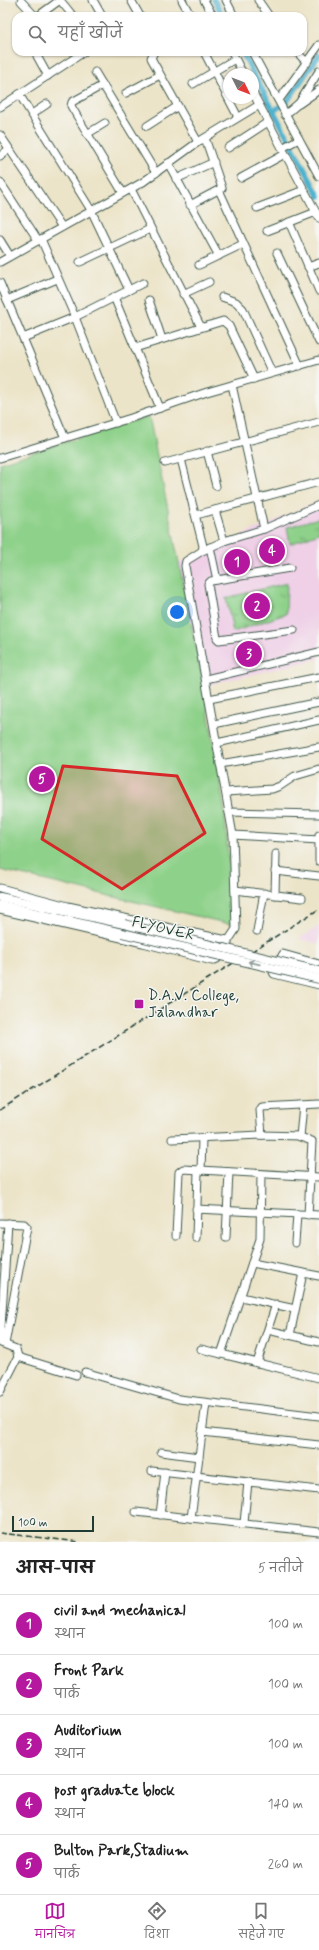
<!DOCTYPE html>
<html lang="hi">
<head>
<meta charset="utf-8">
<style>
  :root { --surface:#fff; --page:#f6f6f6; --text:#222; --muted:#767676; --line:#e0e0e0; --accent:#b5179e }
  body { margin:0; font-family:Mynerve,"Playpen Sans Deva",sans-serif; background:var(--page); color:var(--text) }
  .compass { position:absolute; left:223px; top:68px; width:36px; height:36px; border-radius:50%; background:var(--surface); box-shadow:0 1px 3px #0004; rotate:132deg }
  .scale { position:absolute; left:12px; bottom:10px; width:82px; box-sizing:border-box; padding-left:4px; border:2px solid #1f3d34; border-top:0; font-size:11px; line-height:14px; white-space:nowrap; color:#1f3d34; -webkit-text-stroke:3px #f6f6f2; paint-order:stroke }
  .you { position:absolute; left:177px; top:612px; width:14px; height:14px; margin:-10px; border:3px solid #fff; border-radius:50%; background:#1a73e8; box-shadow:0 0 0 6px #1a73e833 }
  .badge { display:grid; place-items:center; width:26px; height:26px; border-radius:50%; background:var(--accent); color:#fff; font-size:13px; font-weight:700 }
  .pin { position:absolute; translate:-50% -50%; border:2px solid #fff; box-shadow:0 1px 4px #0006 }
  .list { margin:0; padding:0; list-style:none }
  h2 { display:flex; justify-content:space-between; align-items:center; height:52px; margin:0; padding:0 16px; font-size:17px }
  h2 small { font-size:13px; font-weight:400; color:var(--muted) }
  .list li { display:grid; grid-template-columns:26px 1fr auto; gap:12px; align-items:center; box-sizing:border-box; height:60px; padding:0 16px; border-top:1px solid var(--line) }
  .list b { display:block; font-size:15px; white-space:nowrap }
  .list p { margin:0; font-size:13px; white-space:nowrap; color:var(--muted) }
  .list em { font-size:13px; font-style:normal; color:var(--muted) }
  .icon { flex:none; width:22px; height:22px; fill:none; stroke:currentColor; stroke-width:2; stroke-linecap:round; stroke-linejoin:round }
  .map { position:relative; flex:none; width:319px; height:1542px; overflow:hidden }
  .search { position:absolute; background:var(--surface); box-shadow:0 1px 3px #0004; left:12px; right:12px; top:12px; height:44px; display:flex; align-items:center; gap:10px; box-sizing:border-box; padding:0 14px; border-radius:12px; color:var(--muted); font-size:15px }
  .sheet { height:352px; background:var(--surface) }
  nav { display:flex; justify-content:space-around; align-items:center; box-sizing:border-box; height:56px; border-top:1px solid var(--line); background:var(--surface); font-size:11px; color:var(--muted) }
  nav a { display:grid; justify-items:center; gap:2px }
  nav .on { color:var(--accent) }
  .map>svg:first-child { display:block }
  .built { fill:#efd0e7 }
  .green { fill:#8ed18a; stroke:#56875f }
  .park { fill:url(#park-tufts); stroke:#56875f }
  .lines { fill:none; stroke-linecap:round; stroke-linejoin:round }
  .canal { stroke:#50b3cf; stroke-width:5.5 }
  .minor-casing { stroke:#3e564a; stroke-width:9 }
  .major-casing { stroke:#3e564a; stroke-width:10 }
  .minor { stroke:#fff; stroke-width:7 }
  .major { stroke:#fff; stroke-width:8 }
  .rail { stroke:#1f3d34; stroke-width:1.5; stroke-dasharray:6 3; stroke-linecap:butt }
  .major-bridge-casing { stroke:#3e564a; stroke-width:10; stroke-linecap:butt }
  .major-bridge { stroke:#fff; stroke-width:8 }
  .oneway { stroke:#8f9e9a }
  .marked { fill:#d62828; fill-opacity:0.2; stroke:#d62828; stroke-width:3; stroke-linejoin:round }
  .poi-dot { fill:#b5179e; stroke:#f6f6f2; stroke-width:1.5 }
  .labels { text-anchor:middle; stroke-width:3; stroke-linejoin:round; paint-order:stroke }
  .street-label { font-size:15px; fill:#1f3d34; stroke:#f6f6f2 }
  .poi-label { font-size:15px; fill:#1f3d34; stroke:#f6f6f2; text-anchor:start }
</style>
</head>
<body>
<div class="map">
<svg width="319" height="1542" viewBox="0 0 319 1542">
  <defs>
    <pattern id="park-tufts" width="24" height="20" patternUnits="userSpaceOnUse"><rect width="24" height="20" fill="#8ed18a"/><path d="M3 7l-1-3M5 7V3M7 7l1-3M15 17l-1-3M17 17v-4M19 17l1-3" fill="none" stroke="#73ab72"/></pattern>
  </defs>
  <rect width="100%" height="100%" fill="#f6f6f2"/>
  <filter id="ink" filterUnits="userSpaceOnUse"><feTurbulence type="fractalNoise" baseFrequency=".025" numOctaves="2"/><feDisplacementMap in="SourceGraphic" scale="8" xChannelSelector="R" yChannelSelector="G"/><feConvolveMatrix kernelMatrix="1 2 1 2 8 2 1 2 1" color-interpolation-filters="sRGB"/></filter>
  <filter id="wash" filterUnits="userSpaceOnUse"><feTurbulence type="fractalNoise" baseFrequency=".012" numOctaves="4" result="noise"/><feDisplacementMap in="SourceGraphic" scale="16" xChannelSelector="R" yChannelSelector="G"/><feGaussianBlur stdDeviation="0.9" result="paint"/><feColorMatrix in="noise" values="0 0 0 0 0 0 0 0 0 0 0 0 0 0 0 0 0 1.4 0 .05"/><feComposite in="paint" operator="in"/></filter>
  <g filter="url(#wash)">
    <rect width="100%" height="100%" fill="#ece4c8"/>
    <!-- built -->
    <g class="built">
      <polygon points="319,501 319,659 204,686 179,563"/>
      <polygon points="319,926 319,944 299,939"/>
    </g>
    <!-- green -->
    <polygon class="green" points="149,416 204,686 224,807 234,925 0,870 0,463"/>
    <!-- park -->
    <g class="park">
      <polygon points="319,518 319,533 290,544 287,527"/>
      <polygon points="287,583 286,614 233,632 226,598"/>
    </g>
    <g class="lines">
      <!-- canal -->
      <g class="canal">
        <polyline points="214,0 223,16"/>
        <polyline points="242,52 319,196"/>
        <polyline points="273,111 286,103 319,55"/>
      </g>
    </g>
  </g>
  <g filter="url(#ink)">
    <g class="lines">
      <defs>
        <g id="minor">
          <polyline points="93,0 102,16"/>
          <polyline points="131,0 140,16"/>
          <polyline points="182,0 189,13"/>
          <polyline points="204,0 213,16"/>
          <polyline points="226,0 234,16"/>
          <polyline points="258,0 269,16"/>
          <polyline points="21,1 35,16"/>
          <polyline points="38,16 60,0 73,16"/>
          <polyline points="154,52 151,58 198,142"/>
          <polyline points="204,52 238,117"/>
          <polyline points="232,52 243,74"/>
          <polyline points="252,52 319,176"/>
          <polyline points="297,52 307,63"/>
          <polyline points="37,56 48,76"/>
          <polyline points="95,72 156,173"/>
          <polyline points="193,84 235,59"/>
          <polyline points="103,85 72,102 71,106 123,193"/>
          <polyline points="126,93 160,75"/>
          <polyline points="253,93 319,218"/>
          <polyline points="19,94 91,210 129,290"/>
          <polyline points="279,100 319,45"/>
          <polyline points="299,104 319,90"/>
          <polyline points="0,107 84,52"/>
          <polyline points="32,114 47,104"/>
          <polyline points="285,115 299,103 319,71"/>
          <polyline points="147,126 178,106"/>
          <polyline points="87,134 105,123"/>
          <polyline points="0,135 62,227"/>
          <polyline points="228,148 268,122"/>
          <polyline points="282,148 299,139"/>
          <polyline points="0,156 9,149"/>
          <polyline points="168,163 219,256"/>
          <polyline points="241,178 285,154"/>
          <polyline points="176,179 214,162"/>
          <polyline points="0,182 38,240"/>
          <polyline points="131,189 201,327"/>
          <polyline points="219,190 300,366"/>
          <polyline points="190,205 222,188 205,138"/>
          <polyline points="257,208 304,190"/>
          <polyline points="289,222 319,291"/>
          <polyline points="267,231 316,212"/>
          <polyline points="41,239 75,317 116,423"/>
          <polyline points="0,240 10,256"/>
          <polyline points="277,253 319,342"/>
          <polyline points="0,262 143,182 198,142 259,105"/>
          <polyline points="80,262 150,229"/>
          <polyline points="199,265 243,244"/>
          <polyline points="308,267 319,263"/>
          <polyline points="0,283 65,438"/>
          <polyline points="183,294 209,282"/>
          <polyline points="114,297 160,408"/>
          <polyline points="222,297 236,302 243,309 272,373"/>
          <polyline points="7,300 57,279"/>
          <polyline points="149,300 162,339"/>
          <polyline points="23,338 75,317 143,283"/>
          <polyline points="135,348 223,321 229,326 254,379"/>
          <polyline points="232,385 264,529"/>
          <polyline points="207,451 216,486"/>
          <polyline points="0,458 131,418 207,392 319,360"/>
          <polyline points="181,459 203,546 202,551 186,561 185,566 233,835 236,929 228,941"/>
          <polyline points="165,463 319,422"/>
          <polyline points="215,510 224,541"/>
          <polyline points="196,515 319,482"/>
          <polyline points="210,547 217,580 290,568"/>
          <polyline points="202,551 224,541 264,529 319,505"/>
          <polyline points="217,580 211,581 208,584 217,638 219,640 294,630"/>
          <polyline points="206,679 319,652"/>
          <polyline points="209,699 319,677"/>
          <polyline points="214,724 319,702"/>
          <polyline points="217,743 319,720"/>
          <polyline points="220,764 319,747"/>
          <polyline points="226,792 272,789 280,786 295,776 319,769"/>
          <polyline points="229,812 319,814"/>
          <polyline points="233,835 319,840"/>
          <polyline points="319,835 319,861"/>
          <polyline points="275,871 319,876"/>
          <polyline points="0,888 68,906 227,940 228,944"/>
          <polyline points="235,890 302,898"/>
          <polyline points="275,895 276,854"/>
          <polyline points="0,910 143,943 212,961 217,959 222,953"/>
          <polyline points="257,931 264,893"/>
          <polyline points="319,964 283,954 273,972 274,974 319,985"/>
          <polyline points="303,1105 300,1137 312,1141 308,1215"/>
          <polyline points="262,1135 260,1110 262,1107 319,1104"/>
          <polyline points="172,1139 262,1135 300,1136"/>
          <polyline points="201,1171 202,1138"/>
          <polyline points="196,1209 319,1215"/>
          <polyline points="0,1223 24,1224 27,1227 5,1344"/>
          <polyline points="176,1236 179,1172 183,1169 319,1177"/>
          <polyline points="226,1237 229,1172"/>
          <polyline points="196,1238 198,1171"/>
          <polyline points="295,1243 297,1214"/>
          <polyline points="252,1263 319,1276"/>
          <polyline points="241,1297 295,1309"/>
          <polyline points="268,1330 319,1342"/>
          <polyline points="290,1335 303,1273"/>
          <polyline points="0,1342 8,1223"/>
          <polyline points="201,1349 319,1378"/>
          <polyline points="221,1354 260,1239 261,1174"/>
          <polyline points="18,1357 76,1375"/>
          <polyline points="257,1363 276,1304"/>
          <polyline points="85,1372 179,1399 319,1416"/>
          <polyline points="0,1392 18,1357 16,1349 1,1343"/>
          <polyline points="202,1432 319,1445"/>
          <polyline points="161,1452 199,1457"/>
          <polyline points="152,1471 319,1490"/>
          <polyline points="136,1512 319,1532"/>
          <polyline points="160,1515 165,1472"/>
          <polyline points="191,1518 206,1403"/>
          <polyline points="244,1523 248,1482"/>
        </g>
        <g id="major">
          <polyline points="0,897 124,924"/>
          <polyline points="0,905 122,933"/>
        </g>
      </defs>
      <!-- minor casing -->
      <use href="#minor" class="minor-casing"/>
      <!-- major casing -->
      <use href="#major" class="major-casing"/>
      <!-- minor -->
      <use href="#minor" class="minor"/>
      <!-- major -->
      <use href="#major" class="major"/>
      <!-- rail -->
      <g class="rail">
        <polyline points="0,1110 319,909"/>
        <polyline points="0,1533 80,1542"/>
      </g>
      <defs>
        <g id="major-bridge">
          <polyline points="124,924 319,971"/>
          <polyline points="122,933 319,979"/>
        </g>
      </defs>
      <!-- major-bridge casing -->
      <use href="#major-bridge" class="major-bridge-casing"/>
      <!-- major-bridge -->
      <use href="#major-bridge" class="major-bridge"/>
    </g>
    <!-- one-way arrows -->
    <defs><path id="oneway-shaft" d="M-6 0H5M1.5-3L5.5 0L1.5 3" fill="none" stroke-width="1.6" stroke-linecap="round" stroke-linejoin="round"/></defs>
    <use class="oneway" href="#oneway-shaft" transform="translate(254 963) rotate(-167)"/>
  </g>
  <!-- marked area -->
  <path class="marked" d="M63 766 177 776 205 833 122 889 42 839Z"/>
  <!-- markers -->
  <rect class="poi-dot" x="134" y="999" width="10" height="10" rx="2"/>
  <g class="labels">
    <!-- street labels -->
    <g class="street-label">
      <text transform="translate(163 928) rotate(13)" y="5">FLYOVER</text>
    </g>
    <!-- poi labels -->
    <g class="poi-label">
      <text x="148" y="1000">D.A.V. College,<tspan x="148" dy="17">Jalandhar</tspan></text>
    </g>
  </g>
</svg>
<svg class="compass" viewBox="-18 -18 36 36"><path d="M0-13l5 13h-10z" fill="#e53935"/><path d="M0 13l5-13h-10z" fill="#767676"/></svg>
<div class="scale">100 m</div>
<div class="you"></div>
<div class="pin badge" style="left:237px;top:562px">1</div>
<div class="pin badge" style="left:257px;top:606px">2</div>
<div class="pin badge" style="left:249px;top:654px">3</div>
<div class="pin badge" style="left:272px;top:551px">4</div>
<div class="pin badge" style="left:42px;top:779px">5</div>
<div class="search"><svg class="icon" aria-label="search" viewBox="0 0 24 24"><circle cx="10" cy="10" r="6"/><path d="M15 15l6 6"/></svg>यहाँ खोजें</div>
</div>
<section class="sheet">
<h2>आस-पास<small>5 नतीजे</small></h2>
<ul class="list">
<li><span class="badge">1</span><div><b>civil and mechanical</b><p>स्थान</p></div><em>100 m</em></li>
<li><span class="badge">2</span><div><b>Front Park</b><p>पार्क</p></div><em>100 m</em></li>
<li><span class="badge">3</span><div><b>Auditorium</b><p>स्थान</p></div><em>100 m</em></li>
<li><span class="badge">4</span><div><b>post graduate block</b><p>स्थान</p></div><em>140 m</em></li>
<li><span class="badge">5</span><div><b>Bulton Park,Stadium</b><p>पार्क</p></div><em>260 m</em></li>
</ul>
</section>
<nav>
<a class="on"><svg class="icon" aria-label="map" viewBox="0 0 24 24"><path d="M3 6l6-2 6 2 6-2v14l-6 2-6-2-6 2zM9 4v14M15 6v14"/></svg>मानचित्र</a>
<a><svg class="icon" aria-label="directions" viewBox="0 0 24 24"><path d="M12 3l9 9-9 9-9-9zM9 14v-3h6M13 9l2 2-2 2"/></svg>दिशा</a>
<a><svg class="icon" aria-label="saved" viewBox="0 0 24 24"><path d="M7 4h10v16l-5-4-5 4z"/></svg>सहेजे गए</a>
</nav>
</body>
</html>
